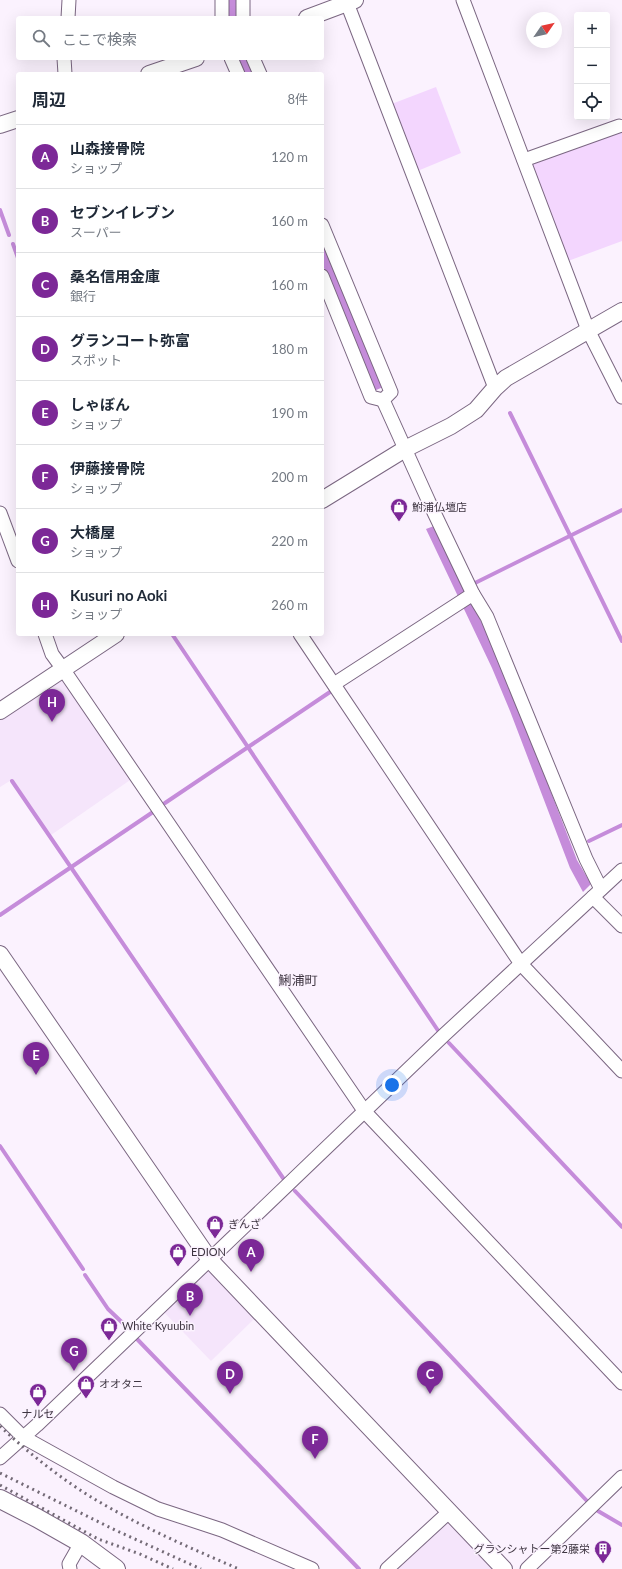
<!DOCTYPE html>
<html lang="ja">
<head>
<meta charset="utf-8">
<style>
  :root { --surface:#fff; --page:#f6f6f7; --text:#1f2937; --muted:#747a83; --line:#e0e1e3; --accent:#7c2897 }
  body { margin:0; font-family:Lato,"Noto Sans JP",sans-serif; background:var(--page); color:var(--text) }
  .controls { position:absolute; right:12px; top:12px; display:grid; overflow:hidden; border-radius:4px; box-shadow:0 4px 16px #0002 }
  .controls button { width:36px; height:36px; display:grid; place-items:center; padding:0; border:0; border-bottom:1px solid var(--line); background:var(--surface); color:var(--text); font:20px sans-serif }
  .compass { position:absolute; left:526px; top:12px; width:36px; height:36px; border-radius:50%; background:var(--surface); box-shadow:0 4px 16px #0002; rotate:56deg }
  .you { position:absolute; left:392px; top:1085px; width:14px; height:14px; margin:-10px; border:3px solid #fff; border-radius:50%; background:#1a73e8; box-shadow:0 0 0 6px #1a73e833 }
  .badge { display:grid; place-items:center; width:26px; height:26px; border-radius:50%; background:var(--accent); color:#fff; font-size:13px; font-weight:700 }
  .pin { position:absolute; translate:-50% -33px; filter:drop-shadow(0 1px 2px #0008) }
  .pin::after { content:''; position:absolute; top:21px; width:14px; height:12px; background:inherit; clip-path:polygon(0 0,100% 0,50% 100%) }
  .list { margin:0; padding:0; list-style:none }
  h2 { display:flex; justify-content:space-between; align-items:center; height:52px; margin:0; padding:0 16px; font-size:17px }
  h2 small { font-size:13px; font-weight:400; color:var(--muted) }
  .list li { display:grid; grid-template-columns:26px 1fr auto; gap:12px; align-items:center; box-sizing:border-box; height:64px; padding:0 16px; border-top:1px solid var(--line) }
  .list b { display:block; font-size:15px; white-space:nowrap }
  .list p { margin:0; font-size:13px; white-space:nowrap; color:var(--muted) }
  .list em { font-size:13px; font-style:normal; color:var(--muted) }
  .icon { flex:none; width:22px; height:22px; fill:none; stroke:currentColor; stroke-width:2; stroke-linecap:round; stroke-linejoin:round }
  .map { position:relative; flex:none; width:622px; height:1569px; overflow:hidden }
  .search { position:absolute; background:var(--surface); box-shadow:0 4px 16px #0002; left:16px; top:16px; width:308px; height:44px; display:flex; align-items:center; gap:10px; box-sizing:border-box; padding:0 14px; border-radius:4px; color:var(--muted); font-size:15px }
  .panel { position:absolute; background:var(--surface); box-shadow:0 4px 16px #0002; left:16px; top:72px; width:308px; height:564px; border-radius:4px }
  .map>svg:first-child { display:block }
  .built { fill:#f5e5fb }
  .green { fill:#f3d6fe }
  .water { fill:#c58cda }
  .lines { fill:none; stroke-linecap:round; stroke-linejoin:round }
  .stream { stroke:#c58cda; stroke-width:4 }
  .minor-casing { stroke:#7b6782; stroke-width:15 }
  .tertiary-casing { stroke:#7b6782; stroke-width:18 }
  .secondary-casing { stroke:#7b6782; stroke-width:20 }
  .minor { stroke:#fff; stroke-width:13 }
  .tertiary { stroke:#fff; stroke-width:16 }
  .secondary { stroke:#fff; stroke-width:18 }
  .rail { stroke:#736a76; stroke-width:3; stroke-dasharray:2 4; stroke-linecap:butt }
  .labels { text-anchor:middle; stroke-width:3; stroke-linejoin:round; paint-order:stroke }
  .poi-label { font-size:11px; fill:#3e3541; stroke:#fbf2fe; text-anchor:start }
  .quarter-label { font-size:13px; fill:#3e3541; stroke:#fbf2fe }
</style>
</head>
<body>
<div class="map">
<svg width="622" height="1569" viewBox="0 0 622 1569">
  <rect width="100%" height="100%" fill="#fbf2fe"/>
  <!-- built -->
  <g class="built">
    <polygon points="61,679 68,681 133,778 51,835 13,779 0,787 0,720"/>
    <polygon points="210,1271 255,1318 211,1361 163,1311 203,1272"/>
    <polygon points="447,1518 495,1569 393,1569"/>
  </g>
  <!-- green -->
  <g class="green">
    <polygon points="436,87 461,153 415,172 389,105"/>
    <polygon points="622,129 622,241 568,261 532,163"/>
  </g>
  <!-- water -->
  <g class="water">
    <rect x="229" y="0" width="9" height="18"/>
    <polygon points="238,58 248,58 255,74 245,74"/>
    <polygon points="322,238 383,387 374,391 322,263"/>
    <polygon points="434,526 501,662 577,860 591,884 583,892 570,868 510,711 492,668 426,529"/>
  </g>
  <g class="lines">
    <!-- stream -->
    <g class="stream">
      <polyline points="0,210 9,235"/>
      <polyline points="13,244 18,258"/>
      <polyline points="510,413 622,641"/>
      <polyline points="475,583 622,510"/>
      <polyline points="172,634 439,1032"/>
      <polyline points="12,781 283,1178"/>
      <polyline points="165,803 330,692"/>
      <polyline points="589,841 622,825"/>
      <polyline points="0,915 153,812"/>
      <polyline points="449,1043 622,1227"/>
      <polyline points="0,1146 83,1269"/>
      <polyline points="295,1191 587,1501"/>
      <polyline points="85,1275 108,1309 129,1329"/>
      <polyline points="137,1339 359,1569"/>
      <polyline points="598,1511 622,1525"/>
    </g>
    <defs>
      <g id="minor">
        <polyline points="243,0 243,18"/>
        <polyline points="463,0 588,330 622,397"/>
        <polyline points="347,3 495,388"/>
        <polyline points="68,18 69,0"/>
        <polyline points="222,18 222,0"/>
        <polyline points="64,58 65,74"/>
        <polyline points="231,58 238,74"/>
        <polyline points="253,58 260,74"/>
        <polyline points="524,160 619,126"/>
        <polyline points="322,225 391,392 383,400 429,502 473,594 487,617 586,859 601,889"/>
        <polyline points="322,276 371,397 383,400"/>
        <polyline points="0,513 18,561"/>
        <polyline points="45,634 52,654 63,669 365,1112 622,1383"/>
        <polyline points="300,634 521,964 622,1071"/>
        <polyline points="334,684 473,594"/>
        <polyline points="593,897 622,926"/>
        <polyline points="0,1414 23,1437 113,1487 158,1509 222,1530 312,1569"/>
        <polyline points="0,1458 37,1425 444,1035 622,870"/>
        <polyline points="70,1569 69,1564 81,1543"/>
        <polyline points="387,1569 450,1511"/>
        <polyline points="527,1569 622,1477"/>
      </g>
      <g id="tertiary">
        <polyline points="307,18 355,0"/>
        <polyline points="149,74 196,58"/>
        <polyline points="0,125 18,119"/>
        <polyline points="322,500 405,449 451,426 476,410 495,388 506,378 622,311"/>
        <polyline points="0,711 116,634"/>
        <polyline points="0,954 210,1260 504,1569"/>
      </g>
      <polyline id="secondary" points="0,1499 37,1518 81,1543 116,1569"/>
    </defs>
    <!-- minor casing -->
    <use href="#minor" class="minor-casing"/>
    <!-- tertiary casing -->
    <use href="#tertiary" class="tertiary-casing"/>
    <!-- secondary casing -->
    <use href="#secondary" class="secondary-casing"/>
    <!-- minor -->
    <use href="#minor" class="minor"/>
    <!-- tertiary -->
    <use href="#tertiary" class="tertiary"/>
    <!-- secondary -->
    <use href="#secondary" class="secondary"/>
    <!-- rail -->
    <g class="rail">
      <path d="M0 1426C27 1452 64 1481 96 1500 142 1527 190 1548 239 1569"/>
      <polyline points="0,1473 115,1530 201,1569"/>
      <polyline points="0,1485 98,1539 140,1554 173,1569"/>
    </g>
  </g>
  <!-- icons -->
  <defs>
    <symbol id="shop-pin" viewBox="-11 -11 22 30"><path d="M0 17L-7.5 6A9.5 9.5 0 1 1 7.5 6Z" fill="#7c2897" stroke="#fbf2fe"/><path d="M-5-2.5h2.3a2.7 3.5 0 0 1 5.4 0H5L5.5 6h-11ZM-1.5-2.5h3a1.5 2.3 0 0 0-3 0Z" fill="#fff"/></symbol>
    <symbol id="building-pin" viewBox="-11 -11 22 30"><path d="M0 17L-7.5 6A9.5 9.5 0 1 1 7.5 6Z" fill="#7c2897" stroke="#fbf2fe"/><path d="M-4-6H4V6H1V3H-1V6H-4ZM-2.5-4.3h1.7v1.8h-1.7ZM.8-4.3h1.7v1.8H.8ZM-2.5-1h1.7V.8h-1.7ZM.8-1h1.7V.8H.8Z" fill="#fff"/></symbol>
  </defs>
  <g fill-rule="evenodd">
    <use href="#shop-pin" x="389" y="497" width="20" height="27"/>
    <use href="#shop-pin" x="205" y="1214" width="20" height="27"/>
    <use href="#shop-pin" x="168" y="1242" width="20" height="27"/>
    <use href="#shop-pin" x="99" y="1316" width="20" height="27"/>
    <use href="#shop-pin" x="76" y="1374" width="20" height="27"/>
    <use href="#shop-pin" x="28" y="1382" width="20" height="27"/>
    <use href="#building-pin" x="593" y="1539" width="20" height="27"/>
  </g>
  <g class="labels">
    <!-- poi labels -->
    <g class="poi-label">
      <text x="412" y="511">鮒浦仏壇店</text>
      <text x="228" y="1228">ぎんざ</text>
      <text x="191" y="1256">EDION</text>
      <text x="122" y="1330">White Kyuubin</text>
      <text x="99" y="1388">オオタニ</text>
      <text x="38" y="1418" text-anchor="middle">ナルセ</text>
      <text x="590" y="1553" text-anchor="end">グランシャトー第2藤栄</text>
    </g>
    <!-- quarter labels -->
    <g class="quarter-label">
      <text x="298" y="985">鯏浦町</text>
    </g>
  </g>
</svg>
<div class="controls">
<button>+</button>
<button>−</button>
<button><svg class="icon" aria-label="locate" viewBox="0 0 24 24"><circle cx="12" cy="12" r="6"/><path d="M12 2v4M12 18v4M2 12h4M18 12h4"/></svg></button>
</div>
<svg class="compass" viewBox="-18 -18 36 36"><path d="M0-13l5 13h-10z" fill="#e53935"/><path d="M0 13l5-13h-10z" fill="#747a83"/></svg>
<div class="you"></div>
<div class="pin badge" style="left:251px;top:1272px">A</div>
<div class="pin badge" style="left:190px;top:1316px">B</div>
<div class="pin badge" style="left:430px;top:1394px">C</div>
<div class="pin badge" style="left:230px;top:1394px">D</div>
<div class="pin badge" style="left:36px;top:1075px">E</div>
<div class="pin badge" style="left:315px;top:1459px">F</div>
<div class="pin badge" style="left:74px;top:1371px">G</div>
<div class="pin badge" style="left:52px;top:722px">H</div>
<div class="search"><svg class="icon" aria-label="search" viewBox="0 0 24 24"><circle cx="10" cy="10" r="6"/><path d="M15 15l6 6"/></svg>ここで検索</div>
<section class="panel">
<h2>周辺<small>8件</small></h2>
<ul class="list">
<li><span class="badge">A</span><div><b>山森接骨院</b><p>ショップ</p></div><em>120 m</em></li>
<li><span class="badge">B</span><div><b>セブンイレブン</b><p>スーパー</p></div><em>160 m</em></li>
<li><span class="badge">C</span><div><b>桑名信用金庫</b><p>銀行</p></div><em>160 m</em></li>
<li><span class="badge">D</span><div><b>グランコート弥富</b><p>スポット</p></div><em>180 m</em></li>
<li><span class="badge">E</span><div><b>しゃぼん</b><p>ショップ</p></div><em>190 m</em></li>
<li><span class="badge">F</span><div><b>伊藤接骨院</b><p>ショップ</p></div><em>200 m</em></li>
<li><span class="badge">G</span><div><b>大橋屋</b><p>ショップ</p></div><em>220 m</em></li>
<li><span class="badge">H</span><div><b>Kusuri no Aoki</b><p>ショップ</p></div><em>260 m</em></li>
</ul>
</section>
</div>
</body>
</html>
